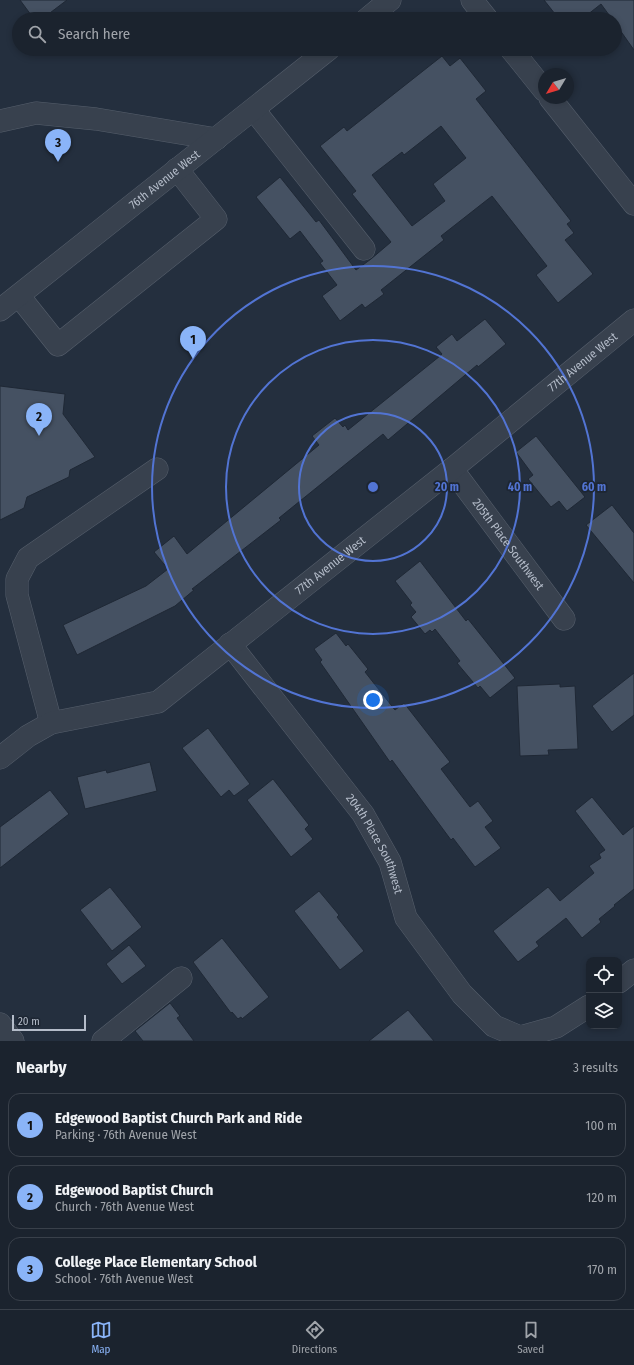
<!DOCTYPE html>
<html lang="en">
<head>
<meta charset="utf-8">
<style>
  :root { --surface:#1b232e; --page:#242b36; --text:#f1f3f6; --muted:#a0a4aa; --line:#39404a; --accent:#8ab4f8 }
  body { margin:0; font-family:"Fira Sans Condensed",sans-serif; background:var(--page); color:var(--text) }
  .controls { position:absolute; right:12px; bottom:12px; display:grid; overflow:hidden; border-radius:8px; box-shadow:0 2px 6px #0003 }
  .controls button { width:36px; height:36px; display:grid; place-items:center; padding:0; border:0; border-bottom:1px solid var(--line); background:var(--surface); color:var(--text); font:20px sans-serif }
  .compass { position:absolute; left:538px; top:68px; width:36px; height:36px; border-radius:50%; background:var(--surface); box-shadow:0 2px 6px #0003; rotate:232deg }
  .scale { position:absolute; left:12px; bottom:10px; width:74px; box-sizing:border-box; padding-left:4px; border:2px solid #b4bcc9; border-top:0; font-size:11px; line-height:14px; white-space:nowrap; color:#b4bcc9; -webkit-text-stroke:3px #1d2633; paint-order:stroke }
  .you { position:absolute; left:373px; top:700px; width:14px; height:14px; margin:-10px; border:3px solid #fff; border-radius:50%; background:#1a73e8; box-shadow:0 0 0 6px #1a73e833 }
  .badge { display:grid; place-items:center; width:26px; height:26px; border-radius:50%; background:var(--accent); color:#111; font-size:13px; font-weight:700 }
  .pin { position:absolute; translate:-50% -33px; filter:drop-shadow(0 1px 2px #0008) }
  .pin::after { content:''; position:absolute; top:21px; width:14px; height:12px; background:inherit; clip-path:polygon(0 0,100% 0,50% 100%) }
  .list { margin:0; padding:0; list-style:none }
  h2 { display:flex; justify-content:space-between; align-items:center; height:52px; margin:0; padding:0 16px; font-size:17px }
  h2 small { font-size:13px; font-weight:400; color:var(--muted) }
  .list li { display:grid; grid-template-columns:26px 1fr auto; gap:12px; align-items:center; box-sizing:border-box; height:64px; margin:0 8px 8px; padding:0 8px; border:1px solid var(--line); border-radius:12px }
  .list b { display:block; font-size:15px; white-space:nowrap }
  .list p { margin:0; font-size:13px; white-space:nowrap; color:var(--muted) }
  .list em { font-size:13px; font-style:normal; color:var(--muted) }
  .icon { flex:none; width:22px; height:22px; fill:none; stroke:currentColor; stroke-width:2; stroke-linecap:round; stroke-linejoin:round }
  .map { position:relative; flex:none; width:634px; height:1041px; overflow:hidden }
  .search { position:absolute; background:var(--surface); box-shadow:0 2px 6px #0003; left:12px; right:12px; top:12px; height:44px; display:flex; align-items:center; gap:10px; box-sizing:border-box; padding:0 14px; border-radius:22px; color:var(--muted); font-size:15px }
  .sheet { height:268px; background:var(--surface) }
  nav { display:flex; justify-content:space-around; align-items:center; box-sizing:border-box; height:56px; border-top:1px solid var(--line); background:var(--surface); font-size:11px; color:var(--muted) }
  nav a { display:grid; justify-items:center; gap:2px }
  nav .on { color:var(--accent) }
  .map>svg:first-child { display:block }
  .building { fill:#455162; stroke:#1f2835; fill-rule:evenodd }
  .lines { fill:none; stroke-linecap:round; stroke-linejoin:round }
  .minor-casing { stroke:#565f6c; stroke-width:23 }
  .minor { stroke:#38414e; stroke-width:22 }
  .ring { fill:none; stroke:#5274d3; stroke-width:2 }
  .labels { text-anchor:middle; stroke-width:3.5; stroke-linejoin:round; paint-order:stroke }
  .street-label { font-size:12px; fill:#b4bcc9; stroke:#1d2633 }
  .centre { fill:#5274d3; stroke:#1d2633; stroke-width:2 }
  .ring-label { font-size:12px; text-anchor:middle; font-weight:bold; fill:#5274d3; stroke:#1d2633; stroke-width:3.5; stroke-linejoin:round; paint-order:stroke }
</style>
</head>
<body>
<div class="map">
<svg width="634" height="1041" viewBox="0 0 634 1041">
  <rect width="100%" height="100%" fill="#242f3e"/>
  <!-- building -->
  <g class="building">
    <polygon points="20,0 67,0 42,19 34,19"/>
    <polygon points="544,0 634,0 634,50 615,23 615,19 612,19 601,4 582,19 559,19"/>
    <path d="M442 56 450 66 460 58 486 91 476 99 571 221 567 224 574 233 565 240 593 274 558 303 536 275 547 266 492 196 441 236 444 240 381 290 384 294 365 308 362 304 340 321 322 296 337 285 320 263 323 261 300 231 290 239 256 197 280 177 316 222 319 220 356 270 371 259 391 242 352 194 356 191 320 146 344 127 347 131ZM441 126 466 158 433 184 445 201 412 226 372 175 402 152 404 155Z"/>
    <polygon points="485,319 506,344 478,367 477,365 388,440 383,434 279,518 281,520 192,589 194,590 175,606 77,655 63,625 146,586 168,569 154,552 174,536 187,554 319,445 312,436 335,418 343,427 345,425 348,430 440,356 442,354 436,347 452,334 457,341"/>
    <polygon points="0,386 65,394 63,414 95,457 70,470 69,477 27,497 24,508 0,520"/>
    <polygon points="536,436 585,497 567,511 559,501 551,507 528,479 533,475 516,452"/>
    <polygon points="612,505 634,533 634,583 586,525"/>
    <polygon points="420,561 466,621 468,619 515,678 490,698 480,686 478,688 457,663 460,661 435,629 432,632 430,630 425,634 411,617 416,612 410,605 412,603 395,581"/>
    <polygon points="336,633 346,646 348,644 368,669 365,672 395,710 404,703 450,762 441,769 470,807 478,801 493,821 485,827 501,848 475,867 453,838 451,840 392,760 390,762 320,662 322,660 314,649"/>
    <polygon points="634,673 634,715 612,732 592,706"/>
    <polygon points="560,684 560,687 575,686 578,749 548,750 549,755 520,756 517,686"/>
    <polygon points="208,728 250,784 234,796 229,790 221,797 182,748"/>
    <polygon points="150,762 157,791 85,809 77,777 106,770 107,773"/>
    <polygon points="273,779 309,825 305,829 313,839 291,857 247,800"/>
    <polygon points="50,790 69,814 0,868 0,827"/>
    <polygon points="592,797 623,835 634,826 634,889 614,905 615,906 599,919 601,922 582,938 566,918 536,942 539,946 518,962 493,931 548,887 560,901 594,873 589,866 601,858 599,854 605,850 575,811"/>
    <polygon points="110,887 142,927 112,951 80,910"/>
    <polygon points="319,891 339,915 337,917 364,951 340,970 294,911"/>
    <polygon points="222,938 269,997 242,1019 241,1017 238,1019 232,1012 231,1013 193,962"/>
    <polygon points="129,945 146,966 122,984 106,964"/>
    <polygon points="170,1003 180,1016 177,1018 194,1041 143,1041 135,1031"/>
    <polygon points="408,1010 434,1041 369,1041"/>
  </g>
  <g class="lines">
    <defs>
      <g id="minor">
        <polyline points="472,0 487,19"/>
        <polyline points="367,19 390,0"/>
        <polyline points="511,49 544,90"/>
        <polyline points="550,98 634,204"/>
        <polyline points="254,110 364,249"/>
        <polyline points="0,121 36,113 96,119 216,139"/>
        <polyline points="19,296 58,345 216,219 177,169"/>
        <path id="s1" d="M0 310 329 49"/>
        <path id="s2" d="M452 469 564 619"/>
        <path id="s3" d="M230 644 363 814 390 862 406 918 462 994 494 1026 520 1037 556 1027 589 1006"/>
        <polyline points="51,723 17,595 17,579 28,558 157,469"/>
        <path id="s4" d="M0 758 28 736 51 723 158 702 452 469 634 320"/>
        <polyline points="619,982 634,970"/>
        <polyline points="0,1024 13,1041"/>
        <polyline points="103,1041 181,978"/>
      </g>
    </defs>
    <!-- minor casing -->
    <use href="#minor" class="minor-casing"/>
    <!-- minor -->
    <use href="#minor" class="minor"/>
  </g>
  <!-- distance rings -->
  <g class="ring">
    <circle cx="373" cy="487" r="74"/>
    <circle cx="373" cy="487" r="147"/>
    <circle cx="373" cy="487" r="221"/>
  </g>
  <g class="labels">
    <!-- street labels -->
    <g class="street-label">
      <text dy="4" stroke="none"><textPath href="#s1" startOffset="210">76th Avenue West</textPath></text>
      <text dy="4" stroke="none"><textPath href="#s4" startOffset="715">77th Avenue West</textPath></text>
      <text dy="4" stroke="none"><textPath href="#s2" startOffset="94">205th Place Southwest</textPath></text>
      <text dy="4" stroke="none"><textPath href="#s4" startOffset="391">77th Avenue West</textPath></text>
      <text dy="4" stroke="none"><textPath href="#s3" startOffset="248">204th Place Southwest</textPath></text>
    </g>
  </g>
  <circle cx="373" cy="487" r="6" class="centre"/>
  <g class="ring-label">
    <text x="447" y="491">20 m</text>
    <text x="520" y="491">40 m</text>
    <text x="594" y="491">60 m</text>
  </g>
</svg>
<div class="controls">
<button><svg class="icon" aria-label="locate" viewBox="0 0 24 24"><circle cx="12" cy="12" r="6"/><path d="M12 2v4M12 18v4M2 12h4M18 12h4"/></svg></button>
<button><svg class="icon" aria-label="layers" viewBox="0 0 24 24"><path d="M12 4l9 5-9 5-9-5zM3 14l9 5 9-5"/></svg></button>
</div>
<svg class="compass" viewBox="-18 -18 36 36"><path d="M0-13l5 13h-10z" fill="#e53935"/><path d="M0 13l5-13h-10z" fill="#a0a4aa"/></svg>
<div class="scale">20 m</div>
<div class="you"></div>
<div class="pin badge" style="left:193px;top:359px">1</div>
<div class="pin badge" style="left:39px;top:436px">2</div>
<div class="pin badge" style="left:58px;top:162px">3</div>
<div class="search"><svg class="icon" aria-label="search" viewBox="0 0 24 24"><circle cx="10" cy="10" r="6"/><path d="M15 15l6 6"/></svg>Search here</div>
</div>
<section class="sheet">
<h2>Nearby<small>3 results</small></h2>
<ul class="list">
<li><span class="badge">1</span><div><b>Edgewood Baptist Church Park and Ride</b><p>Parking · 76th Avenue West</p></div><em>100 m</em></li>
<li><span class="badge">2</span><div><b>Edgewood Baptist Church</b><p>Church · 76th Avenue West</p></div><em>120 m</em></li>
<li><span class="badge">3</span><div><b>College Place Elementary School</b><p>School · 76th Avenue West</p></div><em>170 m</em></li>
</ul>
</section>
<nav>
<a class="on"><svg class="icon" aria-label="map" viewBox="0 0 24 24"><path d="M3 6l6-2 6 2 6-2v14l-6 2-6-2-6 2zM9 4v14M15 6v14"/></svg>Map</a>
<a><svg class="icon" aria-label="directions" viewBox="0 0 24 24"><path d="M12 3l9 9-9 9-9-9zM9 14v-3h6M13 9l2 2-2 2"/></svg>Directions</a>
<a><svg class="icon" aria-label="saved" viewBox="0 0 24 24"><path d="M7 4h10v16l-5-4-5 4z"/></svg>Saved</a>
</nav>
</body>
</html>
